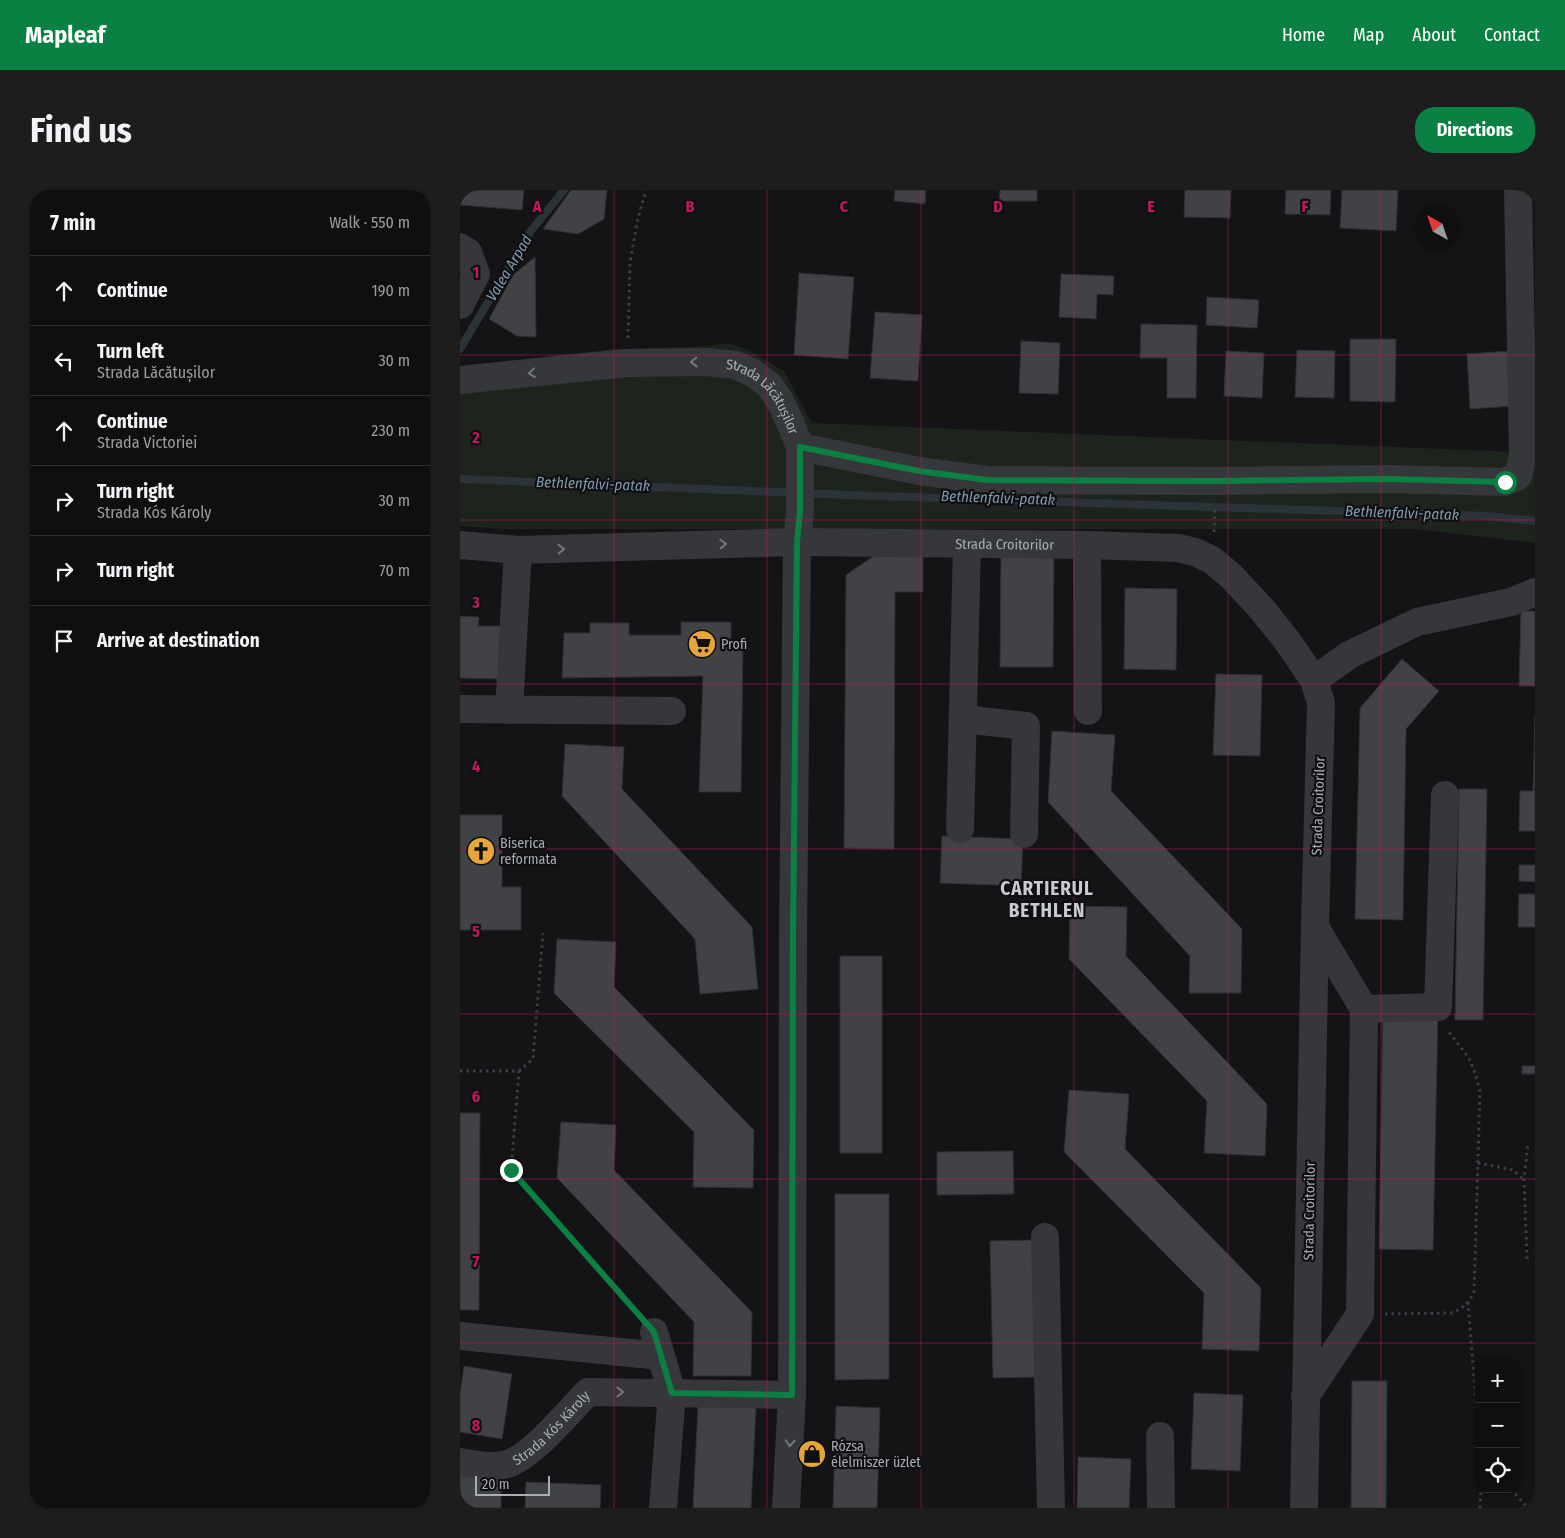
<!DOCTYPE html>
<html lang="en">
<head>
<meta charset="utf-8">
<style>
  :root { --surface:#0f0f10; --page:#1d1d1e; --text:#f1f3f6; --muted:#9b9c9f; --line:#2f2f30; --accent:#0b8043 }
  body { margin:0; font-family:"Fira Sans Condensed",sans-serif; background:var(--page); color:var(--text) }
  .controls { position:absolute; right:15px; bottom:15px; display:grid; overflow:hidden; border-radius:10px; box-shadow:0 1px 4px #0004 }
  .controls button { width:45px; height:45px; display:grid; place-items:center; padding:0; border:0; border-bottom:1px solid var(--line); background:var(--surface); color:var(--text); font:25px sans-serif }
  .compass { position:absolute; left:955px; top:15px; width:45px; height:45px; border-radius:50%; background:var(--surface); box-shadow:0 1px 4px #0004; rotate:320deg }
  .scale { position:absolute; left:15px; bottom:12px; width:75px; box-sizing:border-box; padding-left:5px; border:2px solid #a7acb5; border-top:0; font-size:14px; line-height:18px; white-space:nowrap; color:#a7acb5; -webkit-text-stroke:4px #0f0f11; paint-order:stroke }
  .stop { position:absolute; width:15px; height:15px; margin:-11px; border:4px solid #0b8043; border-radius:50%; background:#fff }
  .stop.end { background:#0b8043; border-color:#fff; box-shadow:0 1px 5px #0008 }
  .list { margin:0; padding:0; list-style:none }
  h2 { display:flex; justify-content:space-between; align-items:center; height:65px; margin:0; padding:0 20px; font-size:21px }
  h2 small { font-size:16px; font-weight:400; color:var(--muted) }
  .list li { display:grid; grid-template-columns:32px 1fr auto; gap:15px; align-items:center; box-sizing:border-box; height:70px; padding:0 20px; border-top:1px solid var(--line) }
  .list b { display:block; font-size:19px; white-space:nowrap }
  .list p { margin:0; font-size:16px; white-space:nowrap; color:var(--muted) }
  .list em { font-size:16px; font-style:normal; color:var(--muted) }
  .icon { flex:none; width:28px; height:28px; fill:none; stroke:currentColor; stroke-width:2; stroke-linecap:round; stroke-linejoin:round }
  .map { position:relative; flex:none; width:1075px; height:1318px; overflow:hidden; border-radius:20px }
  header { display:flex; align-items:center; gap:30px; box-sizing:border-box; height:70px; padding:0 25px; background:var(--accent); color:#fff }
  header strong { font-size:24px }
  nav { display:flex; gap:28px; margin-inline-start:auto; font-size:18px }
  .intro { display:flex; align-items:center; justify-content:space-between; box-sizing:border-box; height:120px; padding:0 30px }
  h1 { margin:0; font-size:35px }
  .button { padding:12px 22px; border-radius:20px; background:var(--accent); color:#fff; font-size:18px; font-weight:700 }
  main { display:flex; gap:30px; padding:0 30px }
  aside { flex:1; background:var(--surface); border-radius:20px; box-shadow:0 1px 4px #0004 }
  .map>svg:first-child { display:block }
  .green { fill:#1d241d }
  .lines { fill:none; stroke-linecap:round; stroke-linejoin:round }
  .stream { stroke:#2b3339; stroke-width:8 }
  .building { fill:#414246; stroke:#2e2f32 }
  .path { stroke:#3c3e42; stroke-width:3; stroke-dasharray:2.5 4; stroke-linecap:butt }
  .minor { stroke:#36373b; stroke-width:28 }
  .oneway { stroke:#74777e }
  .route { stroke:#0b8043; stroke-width:6 }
  .grid { fill:none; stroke:#c2185b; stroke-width:1; stroke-opacity:0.55 }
  .labels { text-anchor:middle; stroke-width:4.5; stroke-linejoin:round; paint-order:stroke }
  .street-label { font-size:14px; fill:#a7acb5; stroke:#0f0f11 }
  .poi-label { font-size:14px; fill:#a7acb5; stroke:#0f0f11; text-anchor:start }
  .water-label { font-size:15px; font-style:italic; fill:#809baf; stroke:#0f0f11 }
  .district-label { font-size:19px; font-weight:bold; letter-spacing:1px; fill:#c8cbd2; stroke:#0f0f11 }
  .grid-label { font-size:16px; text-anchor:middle; font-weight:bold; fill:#c2185b; stroke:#0f0f11; stroke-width:4.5; stroke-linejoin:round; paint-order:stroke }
</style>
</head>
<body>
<header>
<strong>Mapleaf</strong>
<nav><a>Home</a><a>Map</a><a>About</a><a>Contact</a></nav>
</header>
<div class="intro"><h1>Find us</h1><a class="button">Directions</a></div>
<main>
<aside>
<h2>7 min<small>Walk · 550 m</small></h2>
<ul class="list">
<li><svg class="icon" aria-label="ahead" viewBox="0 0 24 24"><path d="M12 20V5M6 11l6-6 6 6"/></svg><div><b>Continue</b></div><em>190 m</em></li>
<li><svg class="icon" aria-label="left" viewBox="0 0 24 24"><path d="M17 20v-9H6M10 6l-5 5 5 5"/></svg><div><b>Turn left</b><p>Strada Lăcătușilor</p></div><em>30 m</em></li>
<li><svg class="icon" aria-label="ahead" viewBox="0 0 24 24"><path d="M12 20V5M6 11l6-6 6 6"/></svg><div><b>Continue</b><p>Strada Victoriei</p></div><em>230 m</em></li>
<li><svg class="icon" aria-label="right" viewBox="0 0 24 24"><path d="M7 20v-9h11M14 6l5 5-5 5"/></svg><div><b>Turn right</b><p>Strada Kós Károly</p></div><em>30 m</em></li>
<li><svg class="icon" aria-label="right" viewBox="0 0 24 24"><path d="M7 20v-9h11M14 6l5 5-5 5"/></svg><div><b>Turn right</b></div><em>70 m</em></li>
<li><svg class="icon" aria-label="arrive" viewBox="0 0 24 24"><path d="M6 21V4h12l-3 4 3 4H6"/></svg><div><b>Arrive at destination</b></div></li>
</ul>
</aside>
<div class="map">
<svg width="1075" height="1318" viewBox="0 0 1075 1318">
  <rect width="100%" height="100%" fill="#141416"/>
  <!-- green -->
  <polygon class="green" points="269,153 288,160 324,181 352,233 1056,262 1075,259 1075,353 956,339 43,339 0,336 0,176 155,159 235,157"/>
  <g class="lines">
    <!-- stream -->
    <g class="stream">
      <polyline points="0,159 70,42 104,0"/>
      <polyline points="0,289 387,305 1028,326 1075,331"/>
    </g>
  </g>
  <!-- building -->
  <g class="building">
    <polygon points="0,0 64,0 62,20 0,15"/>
    <polygon points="111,0 147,0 144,29 118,44 83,39"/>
    <polygon points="435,0 466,0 465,14 434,11"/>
    <polygon points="540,0 577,0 577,11 539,11"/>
    <polygon points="725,0 771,0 770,28 724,27"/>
    <polygon points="826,0 871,0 870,25 825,24"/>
    <polygon points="882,0 938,0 936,41 880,38"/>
    <polygon points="75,67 76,147 57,146 29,129 53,85"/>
    <polygon points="339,83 394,87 388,169 334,165"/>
    <polygon points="601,84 654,86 653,105 637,104 636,129 599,127"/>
    <polygon points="747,107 799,110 797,138 746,135"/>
    <polygon points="415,122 462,125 458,191 410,188"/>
    <polygon points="681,134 737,135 736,208 707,208 707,168 680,168"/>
    <polygon points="890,149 936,149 935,212 890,211"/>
    <polygon points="561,151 600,153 598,204 559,203"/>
    <polygon points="837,160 875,161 874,208 835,207"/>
    <polygon points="766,161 804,163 802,208 764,206"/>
    <polygon points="1050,161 1053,216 1010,219 1007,164"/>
    <polygon points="463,362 463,402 435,402 434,659 384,658 386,385 418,363"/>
    <polygon points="541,362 594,362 593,477 540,477"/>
    <polygon points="665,398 717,399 716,480 664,479"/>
    <polygon points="1061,421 1075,421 1075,496 1059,496"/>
    <polygon points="0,426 19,427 18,436 42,436 41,489 0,488"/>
    <polygon points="221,432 271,432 271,458 283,458 281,602 239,602 243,486 102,488 104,443 130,443 130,433 169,433 169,445 221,445"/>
    <polygon points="942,469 979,501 946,539 943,730 895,729 900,518"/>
    <polygon points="756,484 802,485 800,566 753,565"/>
    <polygon points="1075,526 1075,641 1059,641 1060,601 1073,601"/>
    <polygon points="592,541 655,545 651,601 782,739 781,803 729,803 730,766 588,612"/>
    <polygon points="105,554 164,557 162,599 292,737 298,799 240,804 235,749 102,606"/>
    <polygon points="999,599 1027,599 1023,830 995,830"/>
    <polygon points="0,625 42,625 42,697 61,697 61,740 0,740"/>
    <polygon points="482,646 563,649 561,696 480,693"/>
    <polygon points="1059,675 1075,675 1075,692 1059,691"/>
    <polygon points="1059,704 1075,704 1075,737 1058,737"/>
    <polygon points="610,716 667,717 666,766 807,914 805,966 744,963 747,911 609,769"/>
    <polygon points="97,749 156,752 154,797 294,940 293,998 233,997 234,942 94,803"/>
    <rect x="380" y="766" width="42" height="197"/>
    <polygon points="923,823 978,824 973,1060 919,1059"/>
    <rect x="1062" y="876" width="13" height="8"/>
    <polygon points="609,900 669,904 665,959 801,1098 799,1161 742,1159 744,1103 604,962"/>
    <polygon points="0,923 20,923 19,1120 0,1120"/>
    <polygon points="101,932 156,935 154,980 292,1122 291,1186 233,1186 234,1132 97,988"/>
    <polygon points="553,961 554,1004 477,1005 477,962"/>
    <polygon points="375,1004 429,1004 429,1189 375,1190"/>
    <polygon points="572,1050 575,1187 533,1188 530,1051"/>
    <polygon points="4,1176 52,1184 42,1249 0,1242 0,1203"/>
    <polygon points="892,1191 927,1191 926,1318 891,1318"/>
    <polygon points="734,1203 783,1205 780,1281 731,1279"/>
    <polygon points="238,1215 296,1217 291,1318 233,1318"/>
    <polygon points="376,1216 420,1218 417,1318 373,1318"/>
    <polygon points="618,1267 671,1269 669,1318 617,1318"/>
    <rect x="0" y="1285" width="41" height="33"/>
    <polygon points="66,1292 141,1295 140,1318 65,1318"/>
  </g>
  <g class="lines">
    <!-- path -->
    <g class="path">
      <polyline points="168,148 170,72 178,28 186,0"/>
      <polyline points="754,342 755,316"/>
      <polyline points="0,881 59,881 51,980 177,1122"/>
      <polyline points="59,881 73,869 83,743"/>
      <polyline points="1018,973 1053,980 1063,989"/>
      <polyline points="1067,1069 1064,989 1068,953"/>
      <polyline points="1008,1112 1019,1251"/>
      <path d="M925 1124 991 1123C1002 1120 1008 1113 1014 1103L1020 901 1015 883 1009 868 988 841"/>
      <polyline points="1051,1299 1068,1318"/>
      <polyline points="1020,1318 1021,1299"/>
    </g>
    <!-- minor -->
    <g class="minor">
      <polyline points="0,57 8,62 16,84 0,115"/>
      <path id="s1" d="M0 190 167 173 247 172 276 175 293 183 309 195 320 211 330 232 340 257V321L337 352 333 748 332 1205 326 1318"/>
      <polyline points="340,257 459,281 527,290 756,291 927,289 1045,292 1058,286 1063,266 1058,0"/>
      <path id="s2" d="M0 355 58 360 337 352 627 355 718 358 735 362 752 370 771 386 801 418 828 452 854 490 861 513 855 737 844 1318"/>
      <polyline points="627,355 628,521"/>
      <polyline points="854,490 889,465 957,432 1051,412 1075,402"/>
      <polyline points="0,519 212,521"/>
      <polyline points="49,520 58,360"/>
      <polyline points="503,529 566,536 564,644"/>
      <polyline points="500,639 507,355"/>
      <polyline points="904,819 978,817 985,605"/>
      <polyline points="585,1047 591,1318"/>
      <polyline points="194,1142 212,1203 203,1318"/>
      <polyline points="0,1146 201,1166"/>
      <polyline points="845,1207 900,1124 904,819 855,737"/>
      <polyline points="700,1246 701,1318"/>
      <path id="s3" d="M0 1272C14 1274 29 1278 43 1275 69 1271 108 1222 128 1202L332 1205"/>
    </g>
  </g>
  <!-- one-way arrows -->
  <defs><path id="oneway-chevron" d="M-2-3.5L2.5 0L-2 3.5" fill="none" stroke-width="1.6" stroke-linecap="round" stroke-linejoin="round" transform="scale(1.25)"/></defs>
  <g class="oneway">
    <use href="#oneway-chevron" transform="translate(234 172) rotate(179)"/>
    <use href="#oneway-chevron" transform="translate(72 183) rotate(174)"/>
    <use href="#oneway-chevron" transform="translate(263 354) rotate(-2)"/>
    <use href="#oneway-chevron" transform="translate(101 359) rotate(-2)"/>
    <use href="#oneway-chevron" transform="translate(160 1202)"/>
    <use href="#oneway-chevron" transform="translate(330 1253) rotate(93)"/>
  </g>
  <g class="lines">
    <!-- route -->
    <polyline class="route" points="51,980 194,1142 212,1203 332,1205 333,748 337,352 340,321 340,257 459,281 527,290 756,291 927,289 1045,292"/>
  </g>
  <!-- grid -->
  <path class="grid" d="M154 0V1318M307 0V1318M461 0V1318M614 0V1318M768 0V1318M921 0V1318M0 165H1075M0 330H1075M0 494H1075M0 659H1075M0 824H1075M0 989H1075M0 1153H1075"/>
  <!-- icons -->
  <defs>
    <symbol id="supermarket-disc" viewBox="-11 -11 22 22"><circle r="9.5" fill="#e7a63b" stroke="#0f0f11"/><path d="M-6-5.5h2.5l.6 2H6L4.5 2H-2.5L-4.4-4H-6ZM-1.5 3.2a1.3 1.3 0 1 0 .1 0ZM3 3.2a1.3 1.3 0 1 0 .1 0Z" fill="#111"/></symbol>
    <symbol id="church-disc" viewBox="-11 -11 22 22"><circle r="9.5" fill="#e7a63b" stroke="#0f0f11"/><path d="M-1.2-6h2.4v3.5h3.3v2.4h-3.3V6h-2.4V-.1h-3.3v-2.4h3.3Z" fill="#111"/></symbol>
    <symbol id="shop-disc" viewBox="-11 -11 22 22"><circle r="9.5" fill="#e7a63b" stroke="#0f0f11"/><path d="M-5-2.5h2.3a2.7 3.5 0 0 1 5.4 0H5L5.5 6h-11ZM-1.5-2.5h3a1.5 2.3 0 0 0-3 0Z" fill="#111"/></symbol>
  </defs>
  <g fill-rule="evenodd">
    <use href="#supermarket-disc" x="226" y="438" width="32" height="32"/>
    <use href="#church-disc" x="5" y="645" width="32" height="32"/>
    <use href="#shop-disc" x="336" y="1248" width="32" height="32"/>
  </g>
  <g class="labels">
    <!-- street labels -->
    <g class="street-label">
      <text dy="5" stroke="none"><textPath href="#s1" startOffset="319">Strada Lăcătușilor</textPath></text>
      <text dy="5" stroke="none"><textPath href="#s2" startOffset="545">Strada Croitorilor</textPath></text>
      <text transform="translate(858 616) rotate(-88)" y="5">Strada Croitorilor</text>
      <text transform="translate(849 1021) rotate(-89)" y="5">Strada Croitorilor</text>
      <text dy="5" stroke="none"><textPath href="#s3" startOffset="105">Strada Kós Károly</textPath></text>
    </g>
    <!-- poi labels -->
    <g class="poi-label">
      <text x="261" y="459">Profi</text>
      <text x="40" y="658">Biserica<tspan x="40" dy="16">reformata</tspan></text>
      <text x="371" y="1261">Rózsa<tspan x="371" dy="16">élelmiszer üzlet</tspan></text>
    </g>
    <!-- water labels -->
    <g class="water-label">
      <text transform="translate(49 78) rotate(-59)" y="5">Valea Arpad</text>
      <text transform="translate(133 294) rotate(2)" y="5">Bethlenfalvi-patak</text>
      <text transform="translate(538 308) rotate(2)" y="5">Bethlenfalvi-patak</text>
      <text transform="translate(942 323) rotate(2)" y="5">Bethlenfalvi-patak</text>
    </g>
    <!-- district labels -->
    <g class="district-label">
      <text x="587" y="705">CARTIERUL<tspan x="587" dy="22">BETHLEN</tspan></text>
    </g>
  </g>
  <g class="grid-label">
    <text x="77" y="22">A</text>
    <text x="230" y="22">B</text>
    <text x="384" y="22">C</text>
    <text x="538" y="22">D</text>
    <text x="691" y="22">E</text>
    <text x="845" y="22">F</text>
    <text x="16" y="88">1</text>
    <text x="16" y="253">2</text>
    <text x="16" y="418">3</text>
    <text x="16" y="582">4</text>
    <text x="16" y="747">5</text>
    <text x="16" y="912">6</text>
    <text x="16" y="1077">7</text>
    <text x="16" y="1241">8</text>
  </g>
</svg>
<div class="controls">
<button>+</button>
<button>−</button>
<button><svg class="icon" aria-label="locate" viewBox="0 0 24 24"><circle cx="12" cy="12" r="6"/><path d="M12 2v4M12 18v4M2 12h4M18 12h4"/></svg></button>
</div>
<svg class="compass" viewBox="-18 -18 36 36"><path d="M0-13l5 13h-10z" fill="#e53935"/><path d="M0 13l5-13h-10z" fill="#9b9c9f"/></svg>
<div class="scale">20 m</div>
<div class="stop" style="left:1045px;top:292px"></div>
<div class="stop end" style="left:51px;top:980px"></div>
</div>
</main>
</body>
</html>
